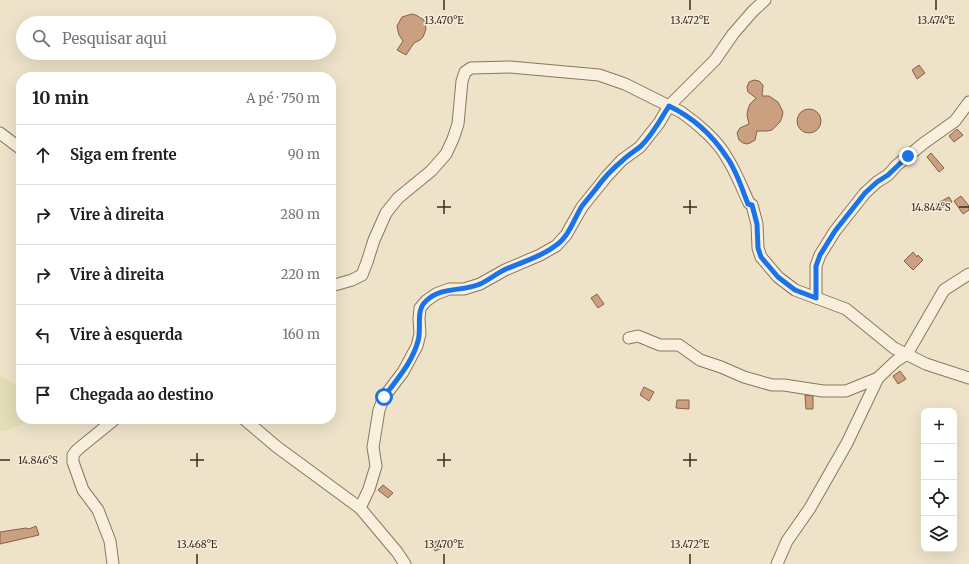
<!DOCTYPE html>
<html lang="pt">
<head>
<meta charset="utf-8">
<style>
  :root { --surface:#fff; --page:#f6f6f6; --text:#202124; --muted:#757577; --line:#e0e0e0 }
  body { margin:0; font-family:Merriweather,serif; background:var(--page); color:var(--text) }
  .controls { position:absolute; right:12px; bottom:12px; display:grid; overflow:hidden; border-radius:8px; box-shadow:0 4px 16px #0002 }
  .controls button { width:36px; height:36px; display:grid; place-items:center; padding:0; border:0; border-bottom:1px solid var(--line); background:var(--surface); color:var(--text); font:20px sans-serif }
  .stop { position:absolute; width:12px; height:12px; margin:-9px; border:3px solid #1a73e8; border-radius:50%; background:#fff }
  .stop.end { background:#1a73e8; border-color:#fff; box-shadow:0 1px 4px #0008 }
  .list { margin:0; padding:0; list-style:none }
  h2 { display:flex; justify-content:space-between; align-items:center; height:52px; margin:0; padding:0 16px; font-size:17px }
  h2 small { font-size:13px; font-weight:400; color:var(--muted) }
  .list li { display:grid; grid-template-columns:26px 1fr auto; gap:12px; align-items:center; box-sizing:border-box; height:60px; padding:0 16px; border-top:1px solid var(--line) }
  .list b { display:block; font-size:15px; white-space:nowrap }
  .list em { font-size:13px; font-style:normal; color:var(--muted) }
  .icon { flex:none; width:22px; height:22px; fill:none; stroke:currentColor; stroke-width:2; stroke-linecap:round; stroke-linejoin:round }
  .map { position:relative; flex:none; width:969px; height:564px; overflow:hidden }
  .search { position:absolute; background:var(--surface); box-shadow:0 4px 16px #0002; left:16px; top:16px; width:320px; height:44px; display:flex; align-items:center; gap:10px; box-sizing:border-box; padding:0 14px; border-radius:22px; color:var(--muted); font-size:15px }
  .panel { position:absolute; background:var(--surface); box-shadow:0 4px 16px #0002; left:16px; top:72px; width:320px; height:352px; border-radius:16px }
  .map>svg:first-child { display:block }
  .farmland { fill:#e3dcb7 }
  .building { fill:#cba081; stroke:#896045 }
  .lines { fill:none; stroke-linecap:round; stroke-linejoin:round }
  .minor-casing { stroke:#8a765e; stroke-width:13 }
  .minor { stroke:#f8f0dd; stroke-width:11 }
  .route { stroke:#1a73e8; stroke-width:5 }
  .ticks { fill:none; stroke:#3b2e21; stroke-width:1.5 }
  .ticks-label { font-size:10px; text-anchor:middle; fill:#3b2e21; stroke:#f5edd9; stroke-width:3; stroke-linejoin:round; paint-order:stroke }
</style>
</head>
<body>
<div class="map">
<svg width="969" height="564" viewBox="0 0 969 564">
  <rect width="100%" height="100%" fill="#eee3c9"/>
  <!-- farmland -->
  <polygon class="farmland" points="0,376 21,387 21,419 30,419 23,424 5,431 0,431"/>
  <!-- building -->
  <g class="building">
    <polygon points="412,14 416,15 424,20 426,29 423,37 420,40 414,43 406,55 397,50 403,41 399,35 397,26 402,17"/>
    <polygon points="919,65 925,73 917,79 912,70"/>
    <polygon points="754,80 759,81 763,85 762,96 769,96 778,102 783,112 782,117 780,122 772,130 767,131 757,131 755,140 750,143 747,144 743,143 739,140 737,133 740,128 749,124 747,115 748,109 750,104 756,98 748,92 747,87 749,82"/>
    <circle cx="809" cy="121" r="12"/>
    <polygon points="957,129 963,135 954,142 949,136"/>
    <polygon points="931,153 944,168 939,172 927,157"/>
    <polygon points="961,196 969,206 969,210 963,214 954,201"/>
    <polygon points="949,197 952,202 940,209 936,204"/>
    <polygon points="913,252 917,257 918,255 923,260 913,270 904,261"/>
    <polygon points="597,294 604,304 598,308 591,298"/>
    <polygon points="900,371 906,379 898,384 893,376"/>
    <polygon points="644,387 654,392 649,401 640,395"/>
    <polygon points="805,395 813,396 813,409 806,409"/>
    <polygon points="677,400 689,400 689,409 676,408"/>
    <polygon points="383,485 393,493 388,498 378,490"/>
    <polygon points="36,526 39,535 0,544 0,532 26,528 29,529"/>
    <polygon points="442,539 445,547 435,551 432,543"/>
  </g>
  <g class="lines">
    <defs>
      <g id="minor">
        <polyline points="0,133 21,149"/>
        <path d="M331 286 352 280 362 275 367 262 374 240 386 213 398 198 431 171 446 154 453 139 458 124 462 81 465 72 471 68 510 67 599 75 625 84 681 112C697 123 718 141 727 158 736 172 742 188 749 203L752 205 757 224 758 248 761 257 778 277 795 290 846 309 894 348 926 364 969 378"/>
        <polyline points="816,298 816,266 820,255 835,231 865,193 877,182 888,175 897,165 924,143 955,121 969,102"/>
        <polyline points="629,338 638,336 660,345 679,345 700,360 721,367 744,377 772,385 784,385 823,391 846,391 878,378"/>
        <polyline points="244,419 277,447 360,508 397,552 405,564"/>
        <polyline points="360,508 369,489 376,466 373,447 379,410 384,397 403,372 417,346 420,334 419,319 420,308 426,301 436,294 449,289 464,289 480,284 505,270 540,255 556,246 566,235 582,207 607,176 622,160 640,147 659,123 669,106 715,60 733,34 753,11 765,0"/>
        <polyline points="113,564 110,541 98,510 83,490 73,462 73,455 77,450 115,419"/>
        <polyline points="777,564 787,541 810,508 847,443 878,378 896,361 907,354 944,290 969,274"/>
      </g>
    </defs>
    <!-- minor casing -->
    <use href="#minor" class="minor-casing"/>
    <!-- minor -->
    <use href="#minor" class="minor"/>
  </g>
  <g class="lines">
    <!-- route -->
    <path class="route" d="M384 397C397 379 412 363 418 341 422 328 415 311 426 301 442 286 462 292 480 284 489 280 497 273 506 269 522 262 541 257 555 246 569 237 574 219 582 206 586 201 591 195 595 190 603 179 612 169 622 161 628 155 635 151 641 146 653 134 660 120 669 106 692 117 712 135 726 156 736 169 742 189 748 204L752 205 757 224 758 248 761 257 778 277 795 290 816 298V266L820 255 835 231 865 193 877 182 888 175 908 156"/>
  </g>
  <!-- ticks -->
  <path class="ticks" d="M444 0V10M690 0V10M936 0V10M444 200V214M690 200V214M437 207H451M683 207H697M959 207H969M197 453V467M444 453V467M690 453V467M0 460H10M190 460H204M437 460H451M683 460H697M197 554V564M444 554V564M690 554V564"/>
  <g class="ticks-label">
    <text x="444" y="24">13.470°E</text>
    <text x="690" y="24">13.472°E</text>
    <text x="936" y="24">13.474°E</text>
    <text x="931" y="211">14.844°S</text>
    <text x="38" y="464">14.846°S</text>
    <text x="197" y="548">13.468°E</text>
    <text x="444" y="548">13.470°E</text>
    <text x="690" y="548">13.472°E</text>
  </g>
</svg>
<div class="controls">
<button>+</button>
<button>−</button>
<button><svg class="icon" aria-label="locate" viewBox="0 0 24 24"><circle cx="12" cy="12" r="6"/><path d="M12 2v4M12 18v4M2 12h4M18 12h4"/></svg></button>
<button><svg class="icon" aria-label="layers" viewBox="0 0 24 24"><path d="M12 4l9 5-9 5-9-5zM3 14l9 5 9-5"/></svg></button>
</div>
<div class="stop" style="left:384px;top:397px"></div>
<div class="stop end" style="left:908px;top:156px"></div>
<div class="search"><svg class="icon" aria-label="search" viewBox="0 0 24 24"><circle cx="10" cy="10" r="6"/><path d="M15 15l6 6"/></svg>Pesquisar aqui</div>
<section class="panel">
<h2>10 min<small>A pé · 750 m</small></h2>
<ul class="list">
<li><svg class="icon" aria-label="ahead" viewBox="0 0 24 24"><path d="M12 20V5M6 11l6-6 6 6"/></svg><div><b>Siga em frente</b></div><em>90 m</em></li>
<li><svg class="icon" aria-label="right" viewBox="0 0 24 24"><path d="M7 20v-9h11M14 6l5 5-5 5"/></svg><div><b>Vire à direita</b></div><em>280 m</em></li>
<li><svg class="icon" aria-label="right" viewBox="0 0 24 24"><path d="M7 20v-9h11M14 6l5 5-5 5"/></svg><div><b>Vire à direita</b></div><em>220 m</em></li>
<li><svg class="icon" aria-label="left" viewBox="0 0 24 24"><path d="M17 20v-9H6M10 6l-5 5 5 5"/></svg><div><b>Vire à esquerda</b></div><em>160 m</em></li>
<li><svg class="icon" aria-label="arrive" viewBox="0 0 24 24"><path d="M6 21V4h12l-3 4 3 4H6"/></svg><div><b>Chegada ao destino</b></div></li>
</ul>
</section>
</div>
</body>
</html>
